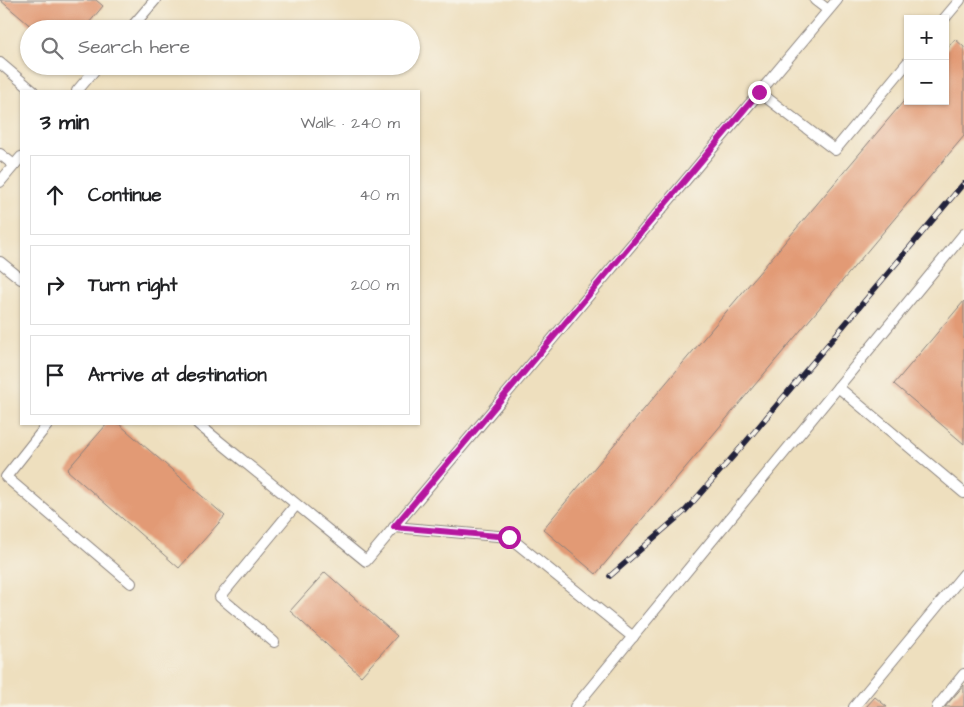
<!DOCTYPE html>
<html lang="en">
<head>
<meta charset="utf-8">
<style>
  :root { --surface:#fff; --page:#f2f2f2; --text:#202124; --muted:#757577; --line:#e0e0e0 }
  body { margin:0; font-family:"Architects Daughter",sans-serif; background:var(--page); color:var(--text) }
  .controls { position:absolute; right:15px; top:15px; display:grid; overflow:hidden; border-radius:0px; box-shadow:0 1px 4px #0004 }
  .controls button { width:45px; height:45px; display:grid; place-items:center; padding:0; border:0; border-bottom:1px solid var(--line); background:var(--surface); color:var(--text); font:25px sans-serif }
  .stop { position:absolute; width:15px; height:15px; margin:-11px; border:4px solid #b5179e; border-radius:50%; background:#fff }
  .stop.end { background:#b5179e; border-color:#fff; box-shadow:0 1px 5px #0008 }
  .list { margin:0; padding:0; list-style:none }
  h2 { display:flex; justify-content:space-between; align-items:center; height:65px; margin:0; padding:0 20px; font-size:21px }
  h2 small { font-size:16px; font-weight:400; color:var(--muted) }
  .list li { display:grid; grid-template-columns:32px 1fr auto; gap:15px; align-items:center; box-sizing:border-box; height:80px; margin:0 10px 10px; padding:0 10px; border:1px solid var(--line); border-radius:0px }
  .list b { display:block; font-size:19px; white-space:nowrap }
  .list em { font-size:16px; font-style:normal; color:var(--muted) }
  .icon { flex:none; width:28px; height:28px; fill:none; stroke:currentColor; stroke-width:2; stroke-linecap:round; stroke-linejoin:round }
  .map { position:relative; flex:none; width:964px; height:707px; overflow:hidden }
  .search { position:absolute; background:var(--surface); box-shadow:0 1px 4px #0004; left:20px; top:20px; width:400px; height:55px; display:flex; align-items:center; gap:12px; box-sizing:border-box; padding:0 18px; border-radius:28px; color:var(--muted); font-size:19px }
  .panel { position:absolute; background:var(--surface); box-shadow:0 1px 4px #0004; left:20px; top:90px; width:400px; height:335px; border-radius:0px }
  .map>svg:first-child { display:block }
  .building { fill:#e29a75 }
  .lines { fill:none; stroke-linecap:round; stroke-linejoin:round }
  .lane-casing { stroke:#88807c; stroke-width:12 }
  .lane { stroke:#fff; stroke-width:10 }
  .rail-casing { stroke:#22223b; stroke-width:5.5 }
  .rail { stroke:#f7f3e8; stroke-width:4; stroke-dasharray:11; stroke-linecap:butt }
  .route { stroke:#b5179e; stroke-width:6 }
</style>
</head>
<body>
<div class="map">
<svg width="964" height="707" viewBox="0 0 964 707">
  <rect width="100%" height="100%" fill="#f7f3e8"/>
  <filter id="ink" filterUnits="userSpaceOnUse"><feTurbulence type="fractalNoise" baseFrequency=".02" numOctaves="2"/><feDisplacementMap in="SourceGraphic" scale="10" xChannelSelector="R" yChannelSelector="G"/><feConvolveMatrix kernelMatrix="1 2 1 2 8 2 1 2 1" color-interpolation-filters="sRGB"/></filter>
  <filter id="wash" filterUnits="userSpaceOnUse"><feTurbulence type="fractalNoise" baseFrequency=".0096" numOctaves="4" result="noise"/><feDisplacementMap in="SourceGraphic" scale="20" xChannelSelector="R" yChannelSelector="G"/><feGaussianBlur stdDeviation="1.12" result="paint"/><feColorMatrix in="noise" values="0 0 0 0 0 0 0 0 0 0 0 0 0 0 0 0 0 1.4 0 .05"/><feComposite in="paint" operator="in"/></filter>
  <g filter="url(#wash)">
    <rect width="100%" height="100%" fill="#eedfbe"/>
    <g id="blocks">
      <!-- building -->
      <g class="building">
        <polygon points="0,0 96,0 103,6 84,29 34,29"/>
        <polygon points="955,39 964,47 964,136 596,574 543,529 908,96 908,101 945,101 945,51"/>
        <polygon points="964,301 964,444 894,384"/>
        <polygon points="107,424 119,424 225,516 179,568 67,470"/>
        <polygon points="325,572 397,636 361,676 290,611"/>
        <polygon points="964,685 964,707 945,707"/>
        <polygon points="875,697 887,707 866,707"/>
      </g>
    </g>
  </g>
  <g filter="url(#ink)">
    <use href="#blocks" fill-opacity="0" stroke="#88807c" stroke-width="1"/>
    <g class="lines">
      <defs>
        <g id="lane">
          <polyline points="815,0 828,10"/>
          <polyline points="944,19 960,0"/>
          <polyline points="130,29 155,0"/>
          <polyline points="0,63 33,91"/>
          <polyline points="77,91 98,66"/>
          <polyline points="759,92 835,150 908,62"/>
          <polyline points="0,154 14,165"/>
          <polyline points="0,182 21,157"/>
          <polyline points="0,262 21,279"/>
          <polyline points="838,387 964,493"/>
          <polyline points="48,424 6,477 131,583"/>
          <polyline points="198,424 366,561 837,0"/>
          <polyline points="394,527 509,537 633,637"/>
          <polyline points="274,642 220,597 296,505"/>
          <polyline points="575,707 964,234"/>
          <polyline points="854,707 964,574"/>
          <polyline points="937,707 964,674"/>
        </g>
      </defs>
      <!-- lane casing -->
      <use href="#lane" class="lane-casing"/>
      <!-- lane -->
      <use href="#lane" class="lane"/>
      <defs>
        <polyline id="rail" points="610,576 685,511 744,444 964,183"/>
      </defs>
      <!-- rail casing -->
      <use href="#rail" class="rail-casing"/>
      <!-- rail -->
      <use href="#rail" class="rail"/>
    </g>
  </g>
  <g class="lines" filter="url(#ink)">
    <!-- route -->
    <polyline class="route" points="509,537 394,527 759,92"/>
  </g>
</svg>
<div class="controls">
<button>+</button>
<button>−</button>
</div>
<div class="stop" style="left:509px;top:537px"></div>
<div class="stop end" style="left:759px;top:92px"></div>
<div class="search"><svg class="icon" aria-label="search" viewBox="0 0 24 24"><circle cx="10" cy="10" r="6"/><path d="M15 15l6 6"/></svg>Search here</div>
<section class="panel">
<h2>3 min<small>Walk · 240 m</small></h2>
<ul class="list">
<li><svg class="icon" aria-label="ahead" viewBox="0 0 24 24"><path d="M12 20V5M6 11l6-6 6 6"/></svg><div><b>Continue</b></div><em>40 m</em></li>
<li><svg class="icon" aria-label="right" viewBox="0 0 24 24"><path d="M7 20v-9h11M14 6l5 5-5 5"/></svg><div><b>Turn right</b></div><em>200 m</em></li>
<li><svg class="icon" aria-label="arrive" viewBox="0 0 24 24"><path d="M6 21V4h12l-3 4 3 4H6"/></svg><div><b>Arrive at destination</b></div></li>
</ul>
</section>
</div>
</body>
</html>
